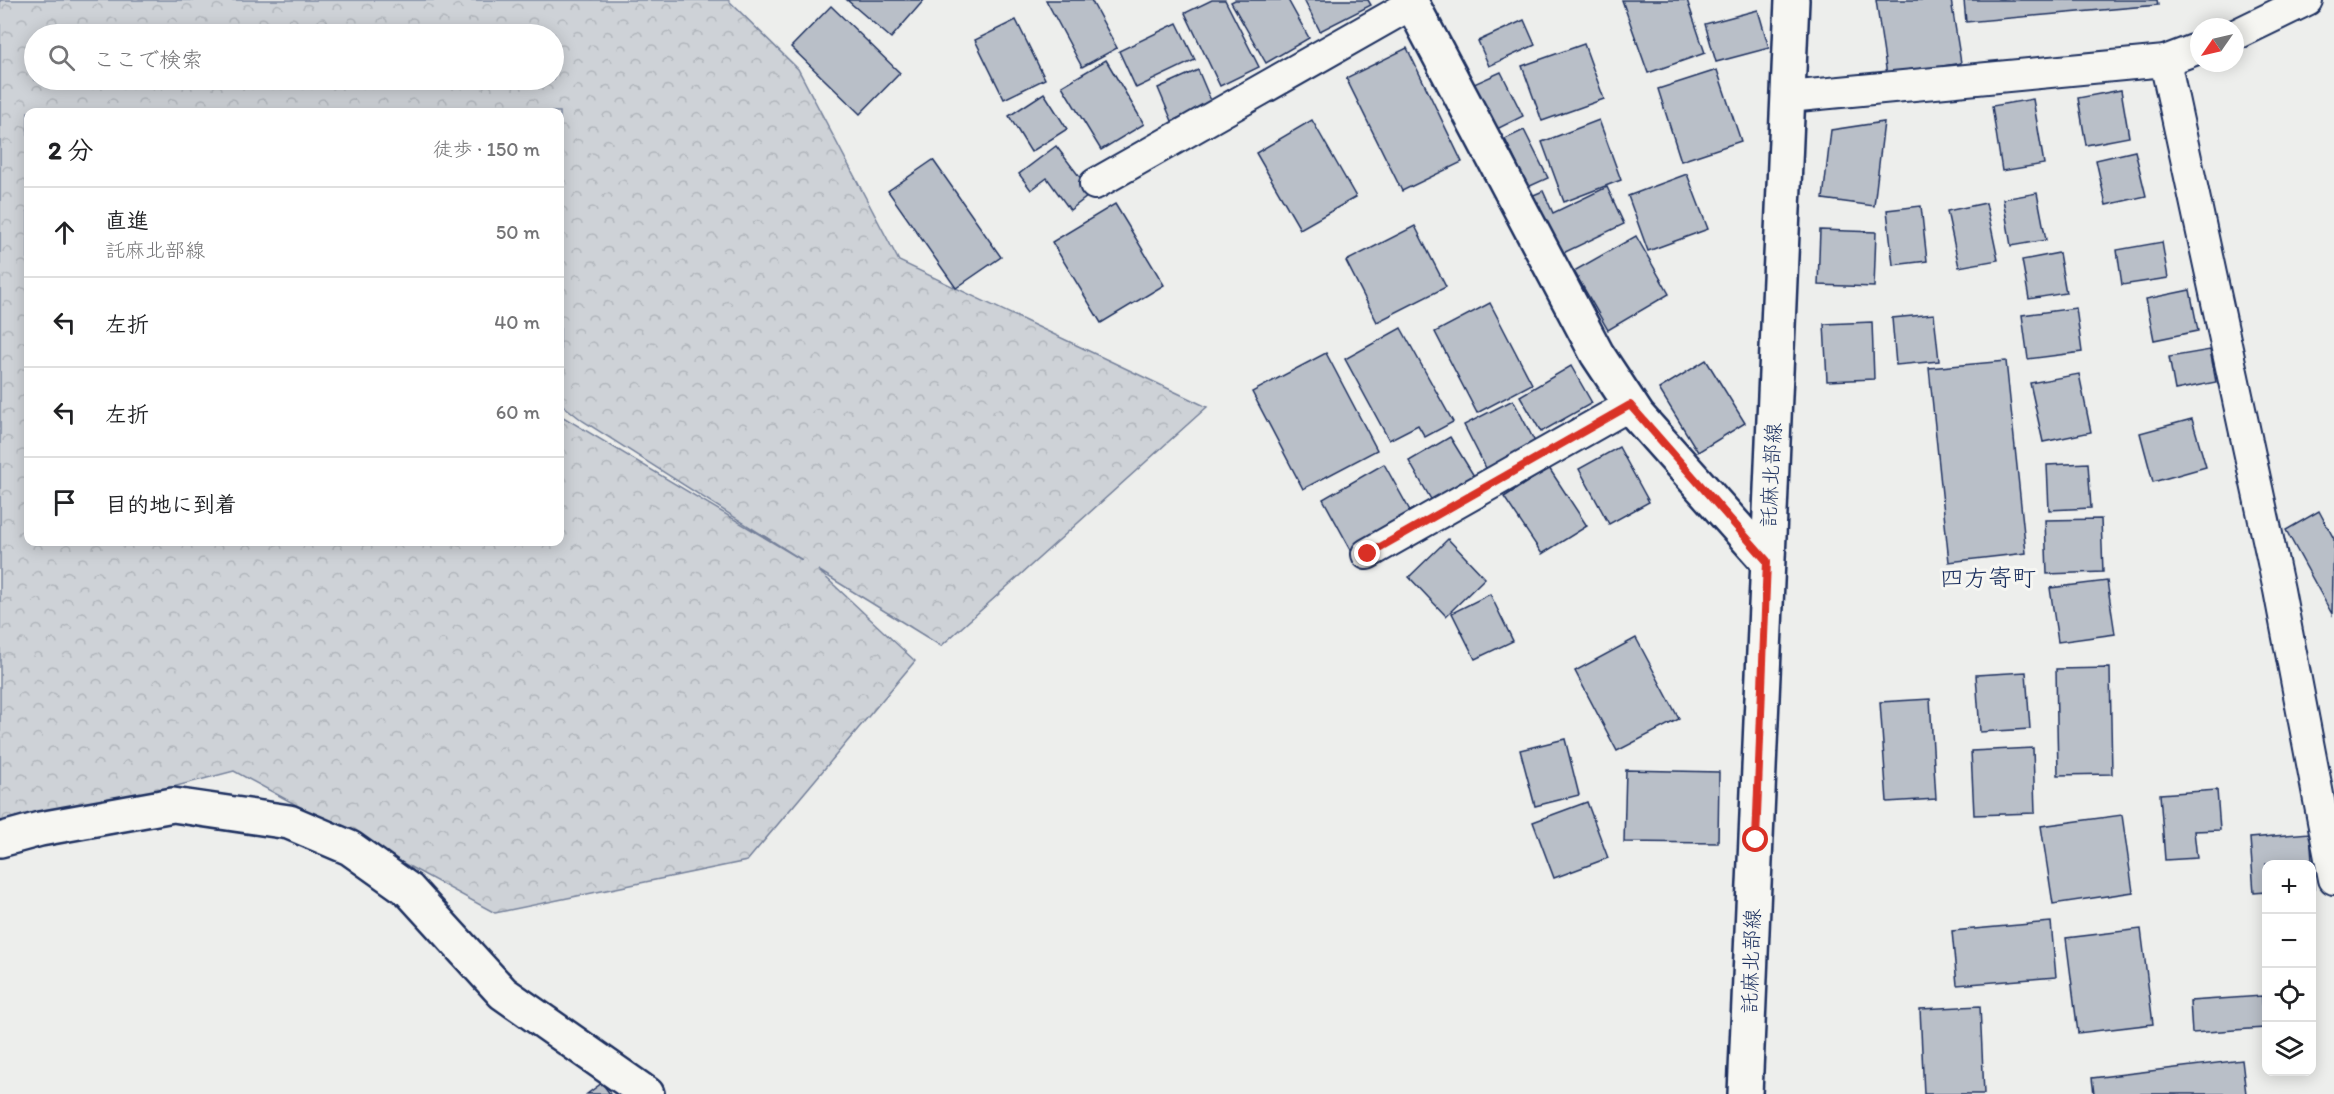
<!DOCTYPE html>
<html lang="ja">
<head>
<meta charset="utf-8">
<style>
  :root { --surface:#fff; --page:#f6f6f6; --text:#202124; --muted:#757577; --line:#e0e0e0 }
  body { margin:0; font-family:Itim,"Klee One",sans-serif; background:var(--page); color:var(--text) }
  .controls { position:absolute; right:18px; bottom:18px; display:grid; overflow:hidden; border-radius:12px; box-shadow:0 3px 15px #0003 }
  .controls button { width:54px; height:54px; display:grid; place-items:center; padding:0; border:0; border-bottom:2px solid var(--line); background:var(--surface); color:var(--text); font:30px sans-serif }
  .compass { position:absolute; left:2190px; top:18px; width:54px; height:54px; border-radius:50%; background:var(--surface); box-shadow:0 3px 15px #0003; rotate:236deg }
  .stop { position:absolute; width:18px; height:18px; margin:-14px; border:4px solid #d93025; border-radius:50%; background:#fff }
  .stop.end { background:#d93025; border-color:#fff; box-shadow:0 2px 6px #0008 }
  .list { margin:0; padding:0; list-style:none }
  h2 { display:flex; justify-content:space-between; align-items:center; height:78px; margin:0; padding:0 24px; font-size:26px }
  h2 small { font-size:20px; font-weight:400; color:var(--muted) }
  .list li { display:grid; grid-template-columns:39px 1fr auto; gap:18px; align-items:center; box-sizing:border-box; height:90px; padding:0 24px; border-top:2px solid var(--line) }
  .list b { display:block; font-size:22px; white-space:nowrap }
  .list p { margin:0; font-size:20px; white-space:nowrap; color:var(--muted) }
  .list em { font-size:20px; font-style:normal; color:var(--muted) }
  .icon { flex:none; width:33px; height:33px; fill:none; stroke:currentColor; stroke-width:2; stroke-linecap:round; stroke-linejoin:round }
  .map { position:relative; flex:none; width:2334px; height:1094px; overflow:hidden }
  .search { position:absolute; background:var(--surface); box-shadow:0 3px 15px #0003; left:24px; top:24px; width:540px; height:66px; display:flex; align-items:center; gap:15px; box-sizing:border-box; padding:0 21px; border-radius:33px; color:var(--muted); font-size:22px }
  .panel { position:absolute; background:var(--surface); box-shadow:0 3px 15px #0003; left:24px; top:108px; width:540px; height:438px; border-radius:12px }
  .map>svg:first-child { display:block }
  .forest { fill:url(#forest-crowns); stroke:#74809a; stroke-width:1.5; fill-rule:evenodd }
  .building { fill:#b9bfc8; stroke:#1b2f5e; stroke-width:1.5 }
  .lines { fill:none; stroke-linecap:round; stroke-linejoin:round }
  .minor-casing { stroke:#1b2f5e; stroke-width:34 }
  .tertiary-casing { stroke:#1b2f5e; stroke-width:38 }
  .secondary-casing { stroke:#1b2f5e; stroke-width:38 }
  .minor { stroke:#f6f6f2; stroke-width:30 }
  .tertiary { stroke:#f6f6f2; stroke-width:33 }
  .secondary { stroke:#f6f6f2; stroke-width:33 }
  .route { stroke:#d93025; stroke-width:8 }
  .labels { text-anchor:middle; stroke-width:6; stroke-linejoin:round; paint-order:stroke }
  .street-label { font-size:21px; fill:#1b2f5e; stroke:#f6f6f2 }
  .quarter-label { font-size:24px; fill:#1b2f5e; stroke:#f6f6f2 }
</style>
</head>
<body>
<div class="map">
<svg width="2334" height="1094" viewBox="0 0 2334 1094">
  <defs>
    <pattern id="forest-crowns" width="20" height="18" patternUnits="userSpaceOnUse" patternTransform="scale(1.5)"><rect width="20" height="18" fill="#ced2d7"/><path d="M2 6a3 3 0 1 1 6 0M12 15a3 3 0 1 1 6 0" fill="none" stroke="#b0b5bb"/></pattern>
  </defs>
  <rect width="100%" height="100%" fill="#edeeec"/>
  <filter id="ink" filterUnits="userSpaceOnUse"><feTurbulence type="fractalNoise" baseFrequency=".0167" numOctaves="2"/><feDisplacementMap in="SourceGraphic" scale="12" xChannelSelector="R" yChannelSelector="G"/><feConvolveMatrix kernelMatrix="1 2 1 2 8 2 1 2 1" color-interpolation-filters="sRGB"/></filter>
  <g filter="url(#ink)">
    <!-- forest -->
    <path class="forest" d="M0 0H728L798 69 899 261 1207 407 941 646 818 570 915 661 747 861 495 913 234 771 0 832ZM34 34H554V80H34ZM28 112H560V403L583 421 802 560 560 415V542H28Z"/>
    <!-- building -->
    <g class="building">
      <polygon points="847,0 924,0 891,38"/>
      <polygon points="1046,0 1091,0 1117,48 1082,67"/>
      <polygon points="1212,0 1225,0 1259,67 1220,86 1185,13"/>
      <polygon points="1235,0 1288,0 1309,38 1266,63 1231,2"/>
      <polygon points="1304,0 1368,0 1371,5 1320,31"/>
      <polygon points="1622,0 1687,0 1705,53 1648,73"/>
      <polygon points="1876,0 1951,0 1961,63 1887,75"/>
      <polygon points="1964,0 2157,0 2158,5 1966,22"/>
      <polygon points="831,6 900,73 860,114 791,47"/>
      <polygon points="1758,10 1769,48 1716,62 1705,24"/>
      <polygon points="1016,20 1045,79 1004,99 975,40"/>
      <polygon points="1524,20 1535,45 1489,66 1478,41"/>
      <polygon points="1177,23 1195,60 1136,88 1119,51"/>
      <polygon points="1584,44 1604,99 1542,121 1522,66"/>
      <polygon points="1407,48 1462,162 1402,191 1346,78"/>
      <polygon points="1106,60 1144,124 1101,150 1062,86"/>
      <polygon points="1198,70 1212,103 1172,121 1158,88"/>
      <polygon points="1717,70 1741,141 1681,161 1658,89"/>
      <polygon points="1501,72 1523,116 1497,129 1474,84"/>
      <polygon points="2121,90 2129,137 2086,145 2078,98"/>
      <polygon points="1044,93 1067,129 1031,152 1009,116"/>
      <polygon points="2033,99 2044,164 2002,171 1992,106"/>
      <polygon points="1312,120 1356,197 1300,229 1256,153"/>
      <polygon points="1599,120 1621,180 1564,202 1542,142"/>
      <polygon points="1884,122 1874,206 1823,199 1831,130"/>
      <polygon points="1524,130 1548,178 1528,187 1505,139"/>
      <polygon points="1056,146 1092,193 1070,210 1047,178 1031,190 1019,174"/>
      <polygon points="2135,151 2146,196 2106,205 2096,160"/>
      <polygon points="933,160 1001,257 956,288 888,191"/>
      <polygon points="1687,174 1708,229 1648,251 1628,196"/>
      <polygon points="1607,187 1624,224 1557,256 1529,197 1543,191 1553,213"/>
      <polygon points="2037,193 2046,240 2011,246 2003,199"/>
      <polygon points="1986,203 1998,260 1959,267 1947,211"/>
      <polygon points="1115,204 1164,285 1101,323 1052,242"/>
      <polygon points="1921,206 1927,261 1893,265 1887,210"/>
      <polygon points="1415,226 1446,287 1377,322 1346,261"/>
      <polygon points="1820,230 1876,232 1874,287 1818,285"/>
      <polygon points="1636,236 1669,294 1608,330 1574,271"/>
      <polygon points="2162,242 2168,278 2122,285 2117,250"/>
      <polygon points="2059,253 2066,293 2029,299 2022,260"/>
      <polygon points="2190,290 2198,331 2154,340 2146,299"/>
      <polygon points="1490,303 1532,384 1477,413 1435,332"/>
      <polygon points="2076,308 2082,352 2028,359 2022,315"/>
      <polygon points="1934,314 1939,361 1896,365 1892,318"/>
      <polygon points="1872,322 1874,379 1827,381 1824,324"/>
      <polygon points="1401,328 1453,422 1425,437 1418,425 1389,440 1345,359"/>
      <polygon points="2210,350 2216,382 2175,390 2169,357"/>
      <polygon points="1326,353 1377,450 1303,489 1252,392"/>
      <polygon points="1706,360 1745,423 1698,452 1659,389"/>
      <polygon points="2006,361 2026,553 1949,562 1929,368"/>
      <polygon points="1571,366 1592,403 1541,432 1520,396"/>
      <polygon points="2079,374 2091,432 2043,442 2030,383"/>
      <polygon points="1513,400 1536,444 1487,470 1464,425"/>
      <polygon points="2192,419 2206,467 2153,482 2140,433"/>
      <polygon points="1450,437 1474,476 1432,501 1409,461"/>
      <polygon points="1619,447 1649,502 1609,524 1579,469"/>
      <polygon points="2088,463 2091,508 2049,510 2047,465"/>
      <polygon points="1384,464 1413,516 1351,550 1323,499"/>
      <polygon points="1549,468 1587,526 1542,554 1504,497"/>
      <polygon points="2319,511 2334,539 2332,614 2286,530"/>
      <polygon points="2101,519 2103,572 2047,574 2045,520"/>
      <polygon points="1448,539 1485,578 1446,616 1409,577"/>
      <polygon points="2107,581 2115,634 2058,642 2050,588"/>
      <polygon points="1490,594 1513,641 1475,659 1452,613"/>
      <polygon points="1636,638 1679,719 1617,751 1575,671"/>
      <polygon points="2110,668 2112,774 2058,775 2056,669"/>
      <polygon points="2026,672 2030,729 1980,732 1976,675"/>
      <polygon points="1930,699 1936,799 1887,802 1880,702"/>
      <polygon points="1565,739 1579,795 1535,806 1520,750"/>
      <polygon points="2033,748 2035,813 1974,815 1971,751"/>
      <polygon points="1626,770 1719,772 1718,843 1624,842"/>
      <polygon points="2217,790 2220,830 2194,831 2197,858 2165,860 2160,794"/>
      <polygon points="1587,802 1608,858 1554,878 1533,822"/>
      <polygon points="2122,815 2133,892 2053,904 2041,826"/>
      <polygon points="2310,833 2314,889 2312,889 2312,864 2266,864 2266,892 2254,893 2250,838"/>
      <polygon points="2051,922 2056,977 1957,985 1952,931"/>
      <polygon points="2141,929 2153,1024 2078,1033 2066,938"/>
      <polygon points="2262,996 2264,1028 2192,1033 2190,1001"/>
      <polygon points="1980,1006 1984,1094 1924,1094 1920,1009"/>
      <polygon points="2242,1060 2246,1094 2094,1094 2092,1078"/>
      <polygon points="602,1083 610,1094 587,1094"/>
    </g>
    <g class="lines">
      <defs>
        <g id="minor">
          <polyline points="2235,35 2307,0"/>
          <polyline points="2165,61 2279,590 2334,879"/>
          <polyline points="1788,97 2165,61 2199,48"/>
          <polyline points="1095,184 1412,4"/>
          <polyline points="1367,554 1630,405"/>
        </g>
        <g id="tertiary">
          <polyline points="1410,0 1597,354 1638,416 1767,561"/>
          <polyline points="0,840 40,829 173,805 289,822 350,848 409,890 503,993 647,1094"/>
        </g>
        <polyline id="secondary" points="1745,1094 1792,0"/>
      </defs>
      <!-- minor casing -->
      <use href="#minor" class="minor-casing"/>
      <!-- tertiary casing -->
      <use href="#tertiary" class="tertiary-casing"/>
      <!-- secondary casing -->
      <use href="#secondary" class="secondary-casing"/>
      <!-- minor -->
      <use href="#minor" class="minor"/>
      <!-- tertiary -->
      <use href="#tertiary" class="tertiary"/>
      <!-- secondary -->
      <use href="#secondary" class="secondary"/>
    </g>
  </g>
  <g class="lines" filter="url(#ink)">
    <!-- route -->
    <polyline class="route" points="1368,554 1630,405 1767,561 1756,840"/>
  </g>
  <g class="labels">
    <!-- street labels -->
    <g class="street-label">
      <text transform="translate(1771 475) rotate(-87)" y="7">託麻北部線</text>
      <text transform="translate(1751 961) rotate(-88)" y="7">託麻北部線</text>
    </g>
    <!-- quarter labels -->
    <g class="quarter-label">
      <text x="1988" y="586">四方寄町</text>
    </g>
  </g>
</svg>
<div class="controls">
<button>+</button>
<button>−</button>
<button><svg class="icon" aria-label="locate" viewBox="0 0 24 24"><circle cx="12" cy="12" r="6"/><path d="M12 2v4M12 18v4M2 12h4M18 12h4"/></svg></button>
<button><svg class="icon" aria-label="layers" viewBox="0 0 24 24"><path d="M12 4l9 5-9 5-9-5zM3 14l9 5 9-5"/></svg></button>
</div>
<svg class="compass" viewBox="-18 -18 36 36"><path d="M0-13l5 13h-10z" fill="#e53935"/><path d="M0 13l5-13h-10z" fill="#757577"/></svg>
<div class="stop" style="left:1756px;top:840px"></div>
<div class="stop end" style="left:1368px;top:554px"></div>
<div class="search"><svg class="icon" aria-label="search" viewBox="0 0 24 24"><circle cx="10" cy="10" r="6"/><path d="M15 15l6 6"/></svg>ここで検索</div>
<section class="panel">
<h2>2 分<small>徒歩 · 150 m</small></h2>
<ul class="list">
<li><svg class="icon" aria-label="ahead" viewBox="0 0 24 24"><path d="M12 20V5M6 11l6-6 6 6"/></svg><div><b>直進</b><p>託麻北部線</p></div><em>50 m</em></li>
<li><svg class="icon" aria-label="left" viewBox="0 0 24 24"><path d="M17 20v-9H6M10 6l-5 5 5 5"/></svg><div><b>左折</b></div><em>40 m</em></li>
<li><svg class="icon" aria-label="left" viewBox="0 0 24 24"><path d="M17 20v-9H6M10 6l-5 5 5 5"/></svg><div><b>左折</b></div><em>60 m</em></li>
<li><svg class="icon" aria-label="arrive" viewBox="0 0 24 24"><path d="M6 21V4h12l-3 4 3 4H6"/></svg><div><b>目的地に到着</b></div></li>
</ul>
</section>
</div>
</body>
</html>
